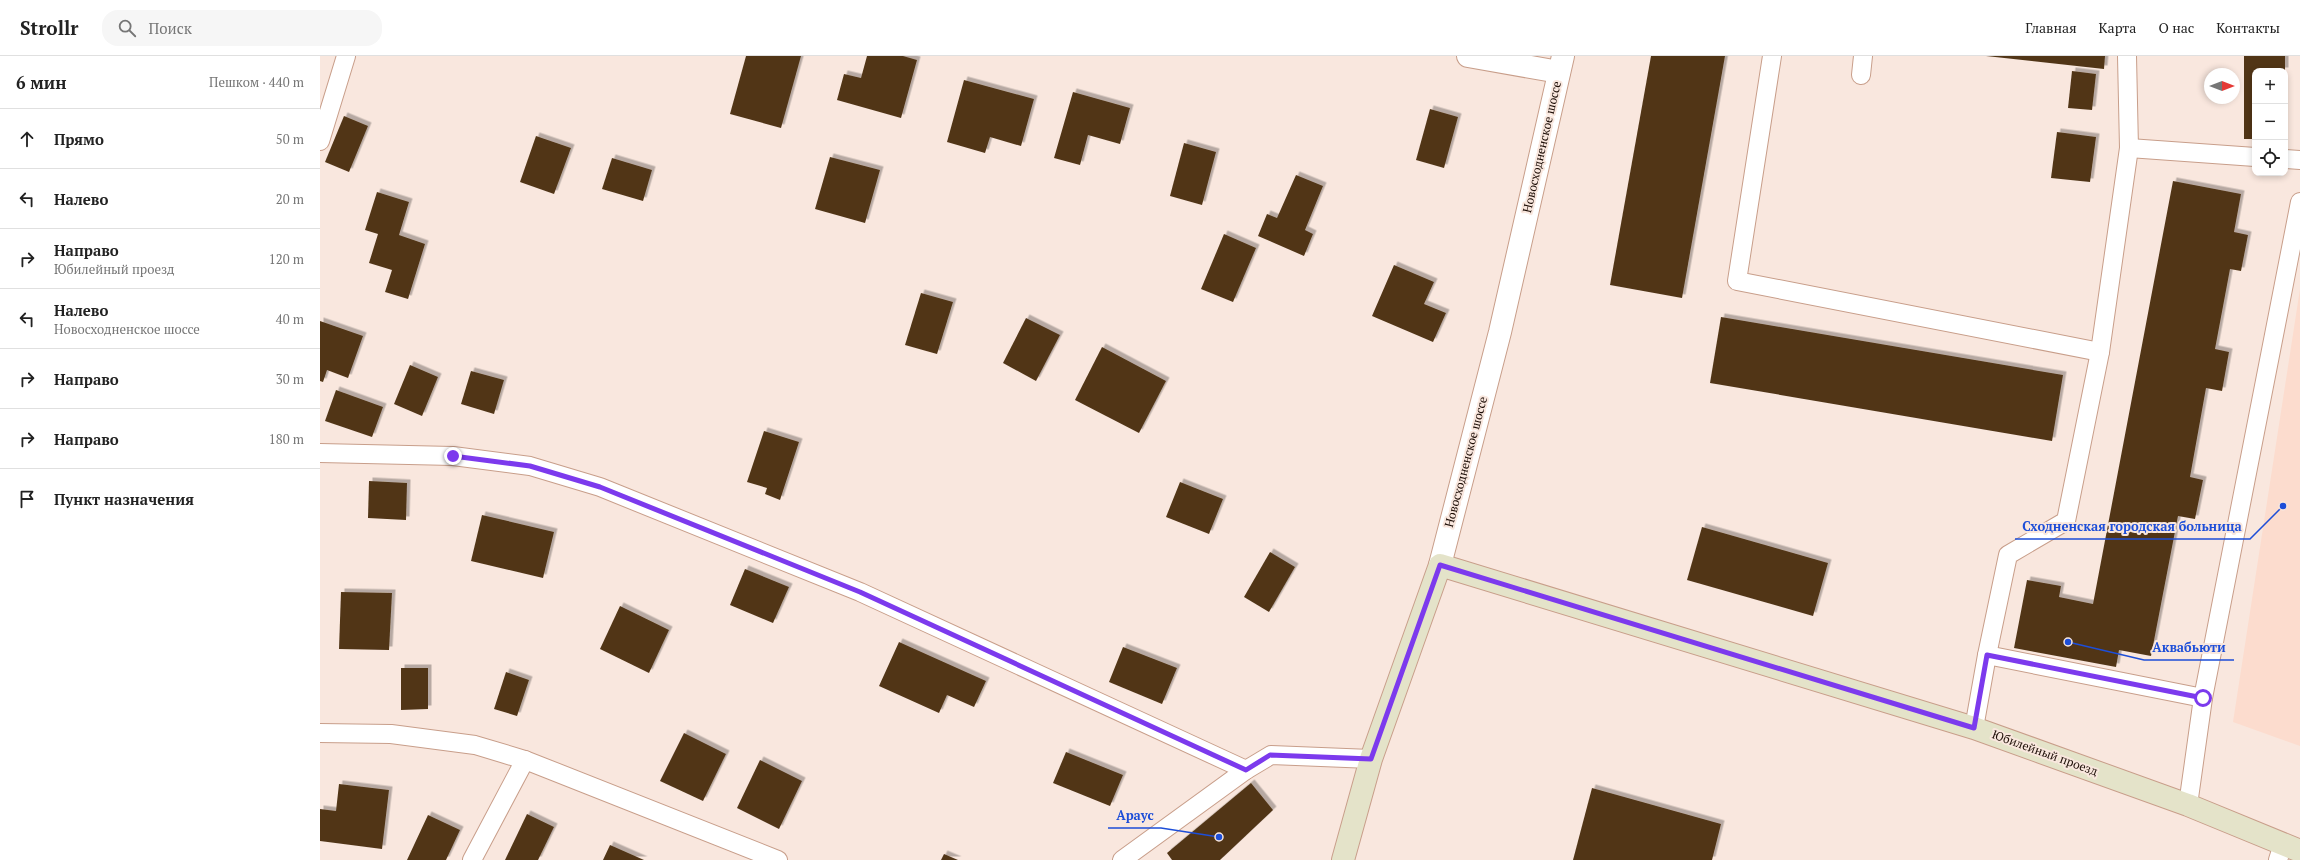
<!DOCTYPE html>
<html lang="ru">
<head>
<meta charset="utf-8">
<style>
  :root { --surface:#fff; --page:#f6f6f6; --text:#222; --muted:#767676; --line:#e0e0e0 }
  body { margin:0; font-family:"PT Serif",serif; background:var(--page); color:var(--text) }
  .controls { position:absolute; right:12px; top:12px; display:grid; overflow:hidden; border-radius:8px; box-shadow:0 2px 6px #0003 }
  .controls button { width:36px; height:36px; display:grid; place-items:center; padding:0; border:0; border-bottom:1px solid var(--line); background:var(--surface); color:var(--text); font:20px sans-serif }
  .compass { position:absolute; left:1884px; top:12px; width:36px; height:36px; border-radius:50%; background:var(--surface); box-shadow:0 2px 6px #0003; rotate:90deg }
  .stop { position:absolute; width:12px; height:12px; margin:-9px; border:3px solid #7c3aed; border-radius:50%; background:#fff }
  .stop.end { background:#7c3aed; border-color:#fff; box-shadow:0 1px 4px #0008 }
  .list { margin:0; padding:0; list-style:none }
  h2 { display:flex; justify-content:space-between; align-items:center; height:52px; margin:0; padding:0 16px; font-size:17px }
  h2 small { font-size:13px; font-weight:400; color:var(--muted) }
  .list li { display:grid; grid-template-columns:26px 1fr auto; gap:12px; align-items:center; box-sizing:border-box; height:60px; padding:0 16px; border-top:1px solid var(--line) }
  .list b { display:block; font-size:15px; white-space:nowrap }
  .list p { margin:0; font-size:13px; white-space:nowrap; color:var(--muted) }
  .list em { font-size:13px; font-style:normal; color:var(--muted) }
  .icon { flex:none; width:22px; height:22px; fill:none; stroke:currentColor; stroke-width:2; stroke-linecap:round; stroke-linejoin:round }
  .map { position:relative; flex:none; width:1980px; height:804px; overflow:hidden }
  header { display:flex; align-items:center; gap:24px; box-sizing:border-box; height:56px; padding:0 20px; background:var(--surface); border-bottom:1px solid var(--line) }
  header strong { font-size:19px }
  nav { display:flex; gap:22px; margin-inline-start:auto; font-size:14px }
  .search { width:280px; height:36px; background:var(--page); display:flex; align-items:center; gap:10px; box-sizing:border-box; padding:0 14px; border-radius:16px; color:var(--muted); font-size:15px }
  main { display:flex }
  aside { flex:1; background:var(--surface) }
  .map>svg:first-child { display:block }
  .built { fill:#fcdcce }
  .building { fill:#513619; filter:url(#shadow) }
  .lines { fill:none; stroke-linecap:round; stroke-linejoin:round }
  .service-casing { stroke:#c89e8a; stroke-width:20 }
  .minor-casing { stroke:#c89e8a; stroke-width:24 }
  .tertiary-casing { stroke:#c89e8a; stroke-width:24 }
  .secondary-casing { stroke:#c89e8a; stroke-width:24 }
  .service { stroke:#fff; stroke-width:18 }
  .minor { stroke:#fff; stroke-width:22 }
  .tertiary { stroke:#fff; stroke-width:22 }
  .secondary { stroke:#e4e3c9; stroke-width:22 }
  .route { stroke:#7c3aed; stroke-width:5 }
  .labels { text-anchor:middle; stroke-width:4; stroke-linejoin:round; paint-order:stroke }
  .street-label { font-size:12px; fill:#1c0d06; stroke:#f9e7de }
  .leader { fill:none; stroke:#1d4ed8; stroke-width:1.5 }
  .callout-dot { fill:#1d4ed8; stroke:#f9e7de; stroke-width:1.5 }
  .callout-label { font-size:13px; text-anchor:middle; font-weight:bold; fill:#1d4ed8; stroke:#f9e7de; stroke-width:4; stroke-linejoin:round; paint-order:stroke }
</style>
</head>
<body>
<header>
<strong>Strollr</strong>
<div class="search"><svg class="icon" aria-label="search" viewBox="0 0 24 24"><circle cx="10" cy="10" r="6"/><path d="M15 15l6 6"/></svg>Поиск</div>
<nav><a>Главная</a><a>Карта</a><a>О нас</a><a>Контакты</a></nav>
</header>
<main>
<aside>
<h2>6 мин<small>Пешком · 440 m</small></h2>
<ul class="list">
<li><svg class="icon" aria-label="ahead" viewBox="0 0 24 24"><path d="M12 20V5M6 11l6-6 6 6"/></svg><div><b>Прямо</b></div><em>50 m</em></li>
<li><svg class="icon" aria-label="left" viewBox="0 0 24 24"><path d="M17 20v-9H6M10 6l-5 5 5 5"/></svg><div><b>Налево</b></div><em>20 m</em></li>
<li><svg class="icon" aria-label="right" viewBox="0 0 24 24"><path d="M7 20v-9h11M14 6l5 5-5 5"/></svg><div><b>Направо</b><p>Юбилейный проезд</p></div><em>120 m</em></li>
<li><svg class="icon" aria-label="left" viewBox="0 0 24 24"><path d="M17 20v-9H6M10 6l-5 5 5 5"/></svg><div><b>Налево</b><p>Новосходненское шоссе</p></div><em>40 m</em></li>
<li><svg class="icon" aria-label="right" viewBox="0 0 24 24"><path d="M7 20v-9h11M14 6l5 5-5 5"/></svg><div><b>Направо</b></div><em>30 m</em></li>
<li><svg class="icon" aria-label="right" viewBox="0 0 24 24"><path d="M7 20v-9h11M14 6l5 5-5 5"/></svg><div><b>Направо</b></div><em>180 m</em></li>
<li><svg class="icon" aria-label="arrive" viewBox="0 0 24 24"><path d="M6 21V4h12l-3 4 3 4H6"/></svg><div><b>Пункт назначения</b></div></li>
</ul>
</aside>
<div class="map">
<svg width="1980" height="804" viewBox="0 0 1980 804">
  <defs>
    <filter id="shadow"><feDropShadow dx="3.5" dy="-3.5" stdDeviation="0" flood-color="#0004"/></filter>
  </defs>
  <rect width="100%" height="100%" fill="#f9e7de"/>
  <!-- built -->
  <polygon class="built" points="1980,233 1980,690 1913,666"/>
  <!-- building -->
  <g class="building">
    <polygon points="426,0 481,0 461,72 410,58"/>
    <polygon points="547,0 583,0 597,4 581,62 517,44 524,18 541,22"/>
    <polygon points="1331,0 1405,0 1362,242 1290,229"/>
    <polygon points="1666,0 1785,0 1784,13"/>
    <polygon points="1924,0 1965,0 1965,15 1935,15 1935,83 1924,83"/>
    <polygon points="1752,15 1776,18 1772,54 1748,52"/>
    <polygon points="644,24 714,43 701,90 670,81 665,97 627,86"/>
    <polygon points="753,36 810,52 800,88 768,79 760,109 734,102"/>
    <polygon points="1110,53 1138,61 1124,112 1096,104"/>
    <polygon points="24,60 48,70 29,116 5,106"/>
    <polygon points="1737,76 1776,81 1770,126 1731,122"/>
    <polygon points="216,80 251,92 234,138 200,126"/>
    <polygon points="864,87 896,96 882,149 850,140"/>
    <polygon points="510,101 560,114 545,167 495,153"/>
    <polygon points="292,102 332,114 323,145 282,133"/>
    <polygon points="976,119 1003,130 985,174 993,178 984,200 938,180 947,158 957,162"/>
    <polygon points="1853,125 1921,138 1914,176 1928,179 1921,215 1910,213 1895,293 1909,296 1902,335 1886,332 1870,421 1883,424 1875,463 1858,460 1831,600 1799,594 1796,611 1694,592 1707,524 1741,530 1739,541 1773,548"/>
    <polygon points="57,136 89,146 79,179 105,188 88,243 65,236 72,214 49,207 58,178 45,174"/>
    <polygon points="904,178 936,192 913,246 881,233"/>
    <polygon points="1074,209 1114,226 1104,248 1126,257 1113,286 1052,260"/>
    <polygon points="601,237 633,246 617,298 585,289"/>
    <polygon points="1401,261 1743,319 1732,385 1390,327"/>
    <polygon points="706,262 740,279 716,325 683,307"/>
    <polygon points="0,265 43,280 28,322 7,314 3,326 0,325"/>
    <polygon points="782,291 846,325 819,377 755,344"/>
    <polygon points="90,309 118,321 102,360 74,348"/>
    <polygon points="151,315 184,324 174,358 141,348"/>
    <polygon points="16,334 63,351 52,381 5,365"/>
    <polygon points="444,375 479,386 460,444 445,438 447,432 427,426"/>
    <polygon points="49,425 87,427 86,464 48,462"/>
    <polygon points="860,426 903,443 889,478 846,461"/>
    <polygon points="162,459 234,476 223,522 151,505"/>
    <polygon points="1382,471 1508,507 1493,560 1367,524"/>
    <polygon points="950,496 975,511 949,556 924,541"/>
    <polygon points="425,513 469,531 453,567 410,549"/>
    <polygon points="21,536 72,537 69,594 19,593"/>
    <polygon points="300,550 349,574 329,617 280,593"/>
    <polygon points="579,586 666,625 654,651 627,639 619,657 559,630"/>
    <polygon points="803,591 857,612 842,648 789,626"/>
    <polygon points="81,612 108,612 108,653 81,654"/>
    <polygon points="186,616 209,624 197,660 174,653"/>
    <polygon points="364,677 406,698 383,745 340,725"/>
    <polygon points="746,696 803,719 790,750 733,727"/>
    <polygon points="440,704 482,725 459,773 417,752"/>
    <polygon points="931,727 953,754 900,804 852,804 847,797"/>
    <polygon points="19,728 69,734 62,793 0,785 0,753 16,755"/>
    <polygon points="1272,732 1401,768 1392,804 1253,804"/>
    <polygon points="207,758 234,771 218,804 185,804"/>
    <polygon points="108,759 140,774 126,804 87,804"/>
    <polygon points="290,789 324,804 283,804"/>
    <polygon points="624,798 638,804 621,804"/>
  </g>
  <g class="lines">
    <defs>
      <g id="service">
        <polyline points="1452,0 1417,225 1780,296"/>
        <polyline points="1541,19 1543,0"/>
        <polyline points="0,85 26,0"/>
        <polyline points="1809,92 1935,101"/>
        <polyline points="1965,103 1980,104"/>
        <polyline points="0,397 133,400 210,410 280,431 540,536 926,714"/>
        <polyline points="1667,599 1883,642"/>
        <polyline points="1654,672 1667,599 1688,499 1746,465 1780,296 1809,92 1807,0"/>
        <polyline points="0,677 71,678 155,689 205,704 458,804"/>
        <polyline points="1868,749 1883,642 1980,146"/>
        <polyline points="152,804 205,704"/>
        <polyline points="802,804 926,714 951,699 1051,703"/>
        <polyline points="1958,804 1963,788"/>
      </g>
      <polyline id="minor" points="1148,0 1239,16"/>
      <polyline id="tertiary" points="1120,509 1180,276 1243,0"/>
      <polyline id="secondary" points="1023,804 1051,703 1120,509 1654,672 1868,749 1980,795"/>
    </defs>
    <!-- service casing -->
    <use href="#service" class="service-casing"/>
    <!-- minor casing -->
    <use href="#minor" class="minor-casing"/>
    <!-- tertiary casing -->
    <use href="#tertiary" class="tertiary-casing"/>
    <!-- secondary casing -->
    <use href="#secondary" class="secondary-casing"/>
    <!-- service -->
    <use href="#service" class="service"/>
    <!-- minor -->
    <use href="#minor" class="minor"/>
    <!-- tertiary -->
    <use href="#tertiary" class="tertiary"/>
    <!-- secondary -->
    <use href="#secondary" class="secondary"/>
  </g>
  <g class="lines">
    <!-- route -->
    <polyline class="route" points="133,400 210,410 280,431 540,536 926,714 950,699 1051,703 1120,509 1654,672 1667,599 1883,642"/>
  </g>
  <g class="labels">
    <!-- street labels -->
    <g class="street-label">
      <text transform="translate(1222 91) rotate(-77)" y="4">Новосходненское шоссе</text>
      <text transform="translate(1146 406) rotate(-75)" y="4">Новосходненское шоссе</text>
      <text transform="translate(1725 697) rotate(20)" y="4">Юбилейный проезд</text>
    </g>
  </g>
  <!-- callouts -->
  <path class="leader" d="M1963 450L1930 483H1695M1748 586L1824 604H1914M899 781L841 772H788"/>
  <g class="callout-dot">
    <circle cx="1963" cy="450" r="4"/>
    <circle cx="1748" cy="586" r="4"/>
    <circle cx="899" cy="781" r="4"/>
  </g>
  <g class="callout-label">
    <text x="1812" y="475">Сходненская городская больница</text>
    <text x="1869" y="596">Аквабьюти</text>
    <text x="815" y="764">Араус</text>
  </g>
</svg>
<div class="controls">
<button>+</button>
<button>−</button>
<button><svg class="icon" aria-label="locate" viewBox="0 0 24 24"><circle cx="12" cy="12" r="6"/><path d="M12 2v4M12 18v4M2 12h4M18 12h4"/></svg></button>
</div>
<svg class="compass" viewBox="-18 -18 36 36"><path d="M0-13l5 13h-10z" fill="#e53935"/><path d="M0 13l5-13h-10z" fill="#767676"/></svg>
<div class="stop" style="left:1883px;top:642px"></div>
<div class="stop end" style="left:133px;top:400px"></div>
</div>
</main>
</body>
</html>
